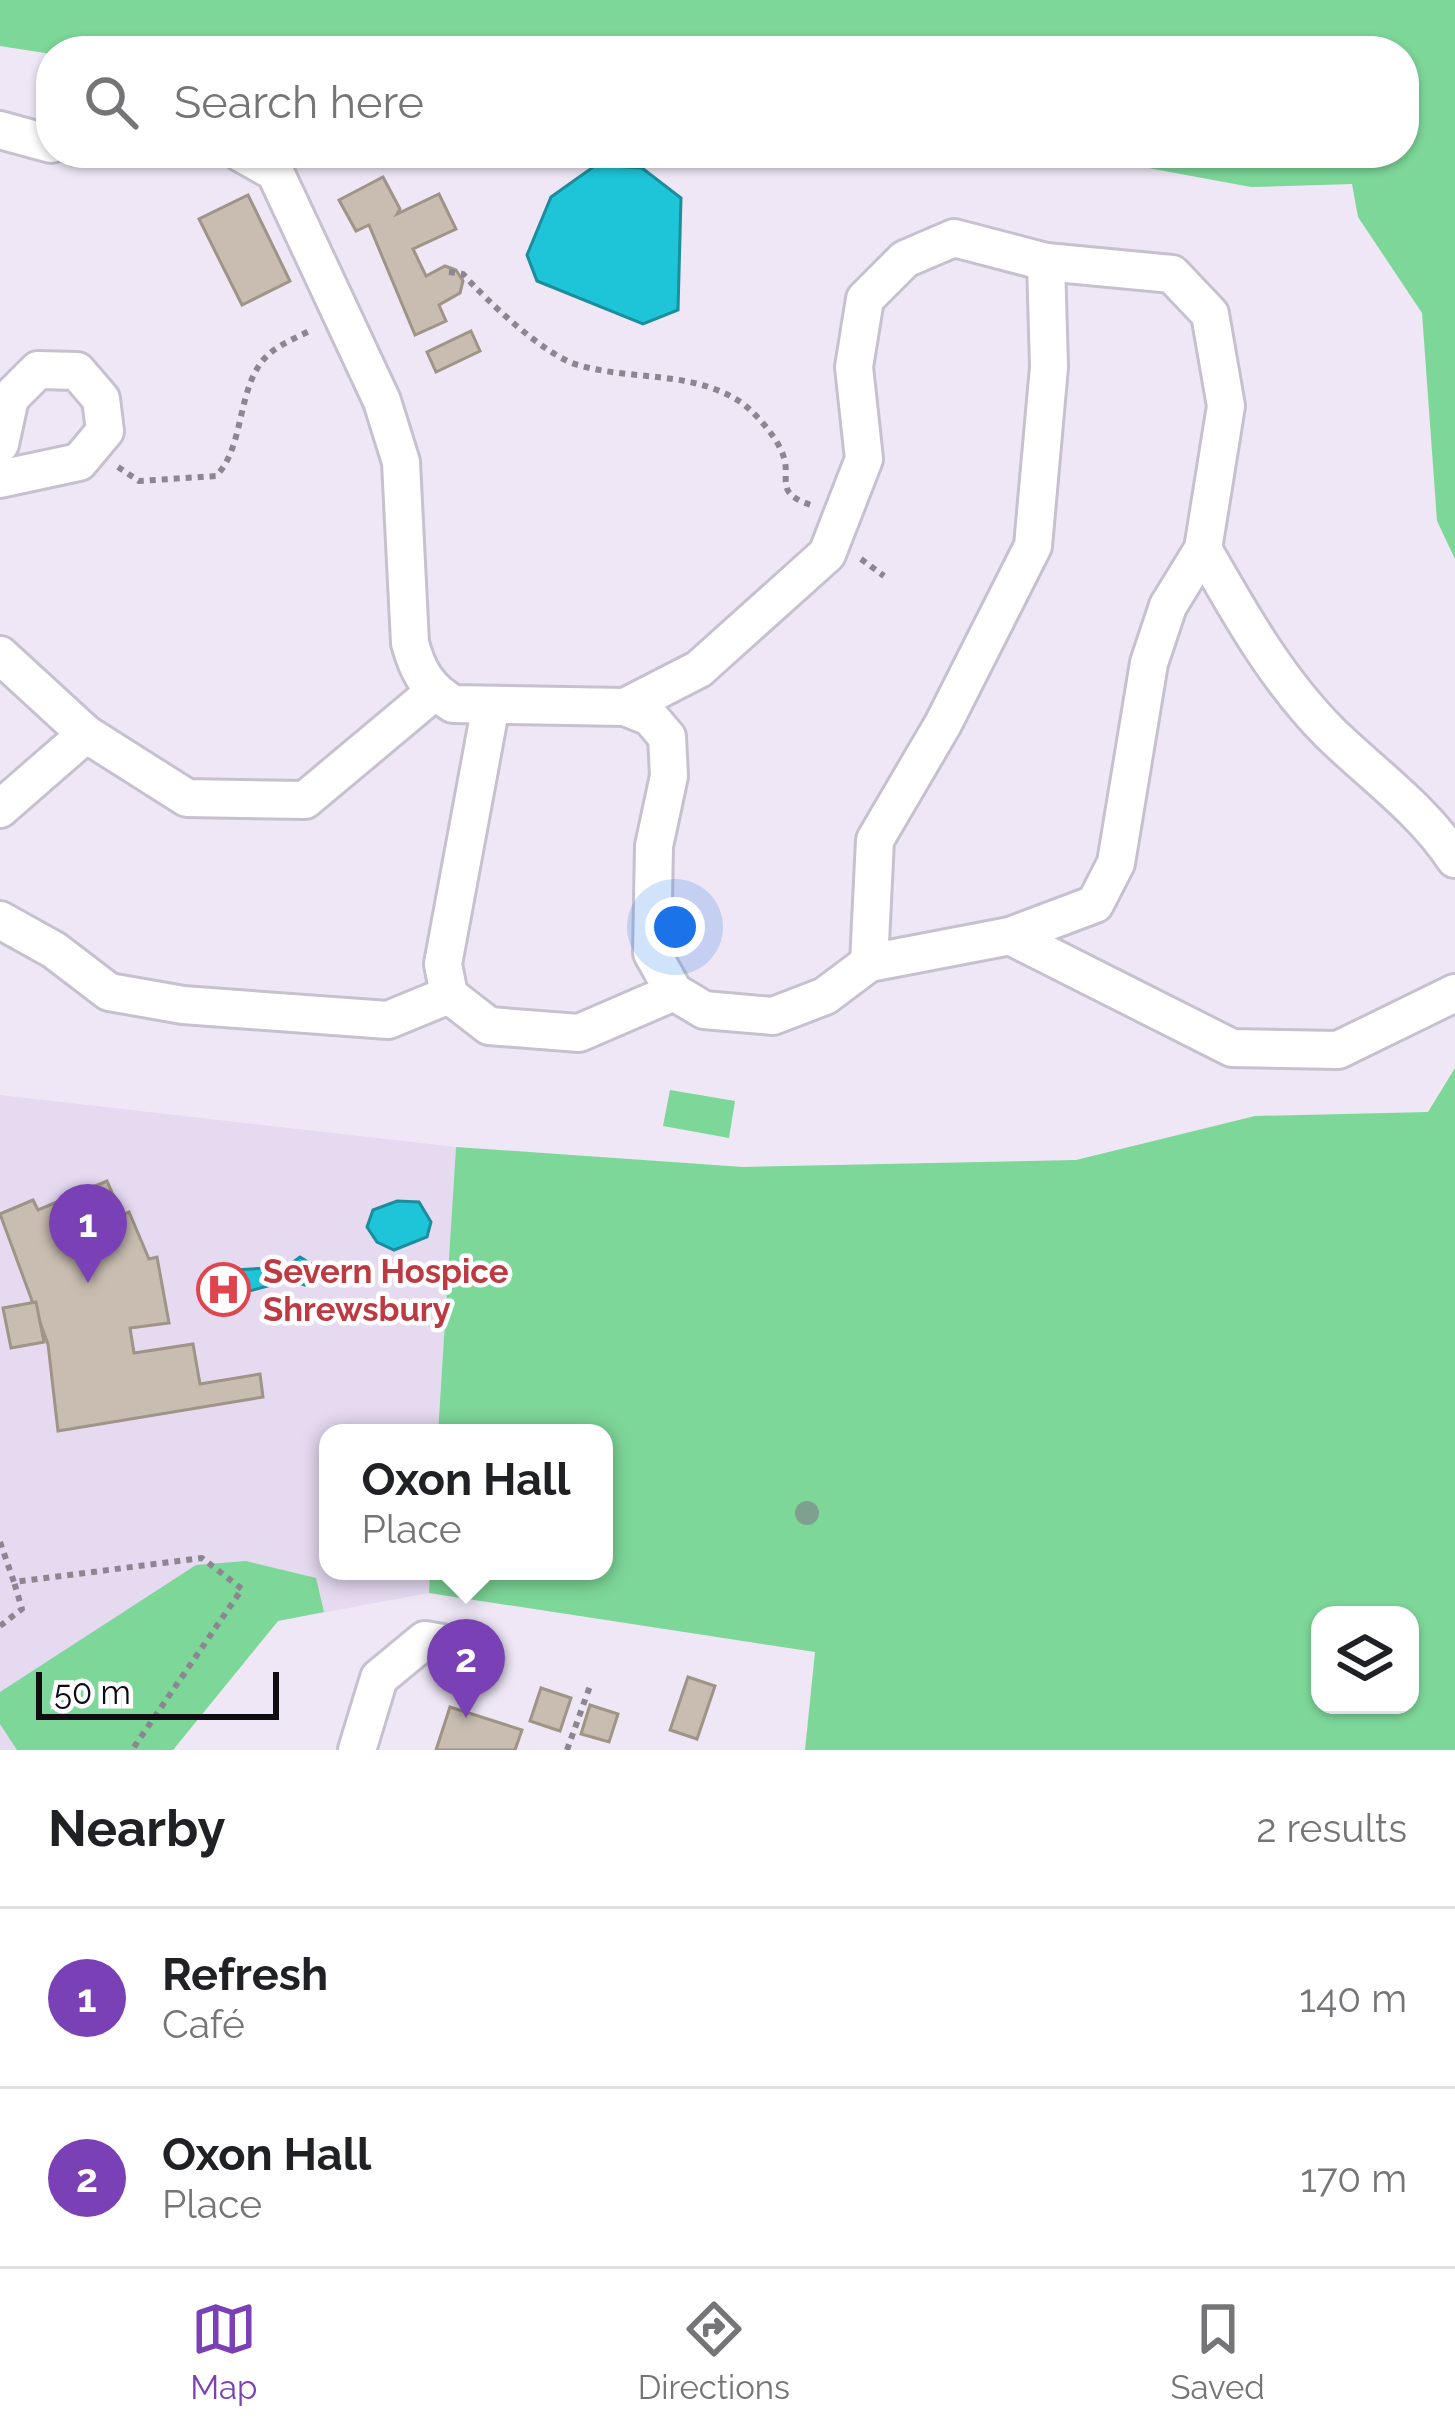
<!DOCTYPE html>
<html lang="en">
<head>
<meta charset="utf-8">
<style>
  :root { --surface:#fff; --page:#f2f2f2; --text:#202124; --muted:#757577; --line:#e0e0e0; --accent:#7a41b7 }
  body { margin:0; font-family:Raleway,sans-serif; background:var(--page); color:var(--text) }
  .controls { position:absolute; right:36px; bottom:36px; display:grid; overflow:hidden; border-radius:24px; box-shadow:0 3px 9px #0004 }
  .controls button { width:108px; height:108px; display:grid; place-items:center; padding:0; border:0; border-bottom:3px solid var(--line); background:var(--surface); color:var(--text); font:60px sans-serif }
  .scale { position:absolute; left:36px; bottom:30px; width:243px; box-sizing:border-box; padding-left:12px; border:6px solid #100d12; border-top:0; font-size:33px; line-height:42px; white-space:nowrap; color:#100d12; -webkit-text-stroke:9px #fff; paint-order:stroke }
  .you { position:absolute; left:675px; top:927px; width:42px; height:42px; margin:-30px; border:9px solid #fff; border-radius:50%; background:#1a73e8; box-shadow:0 0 0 18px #1a73e833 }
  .badge { display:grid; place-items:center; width:78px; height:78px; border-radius:50%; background:var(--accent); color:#fff; font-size:39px; font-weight:700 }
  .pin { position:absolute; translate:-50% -99px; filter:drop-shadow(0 3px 6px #0008) }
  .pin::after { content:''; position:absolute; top:63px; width:42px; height:36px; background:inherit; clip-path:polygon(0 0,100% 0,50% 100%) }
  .popup { position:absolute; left:319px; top:1424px; width:294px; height:156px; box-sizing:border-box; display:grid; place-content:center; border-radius:24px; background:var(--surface); filter:drop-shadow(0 3px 9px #0005); font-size:39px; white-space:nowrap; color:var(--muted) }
  .popup b { font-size:45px; color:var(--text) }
  .popup::after { content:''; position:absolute; left:50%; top:100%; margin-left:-24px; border:24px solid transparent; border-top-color:var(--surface) }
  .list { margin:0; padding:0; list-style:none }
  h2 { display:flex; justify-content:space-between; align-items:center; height:156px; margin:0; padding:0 48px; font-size:51px }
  h2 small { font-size:39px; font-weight:400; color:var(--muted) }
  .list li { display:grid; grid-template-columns:78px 1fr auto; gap:36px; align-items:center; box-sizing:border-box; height:180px; padding:0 48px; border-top:3px solid var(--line) }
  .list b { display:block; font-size:45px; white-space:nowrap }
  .list p { margin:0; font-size:39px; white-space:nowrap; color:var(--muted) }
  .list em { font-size:39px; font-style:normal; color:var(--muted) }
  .icon { flex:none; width:66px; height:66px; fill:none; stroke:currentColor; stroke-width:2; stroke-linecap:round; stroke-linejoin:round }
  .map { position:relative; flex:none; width:1455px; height:1750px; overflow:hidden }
  .search { position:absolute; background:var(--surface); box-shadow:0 3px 9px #0004; left:36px; right:36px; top:36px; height:132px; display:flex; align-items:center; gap:30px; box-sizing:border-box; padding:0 42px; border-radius:48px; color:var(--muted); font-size:45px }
  .sheet { height:516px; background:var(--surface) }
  nav { display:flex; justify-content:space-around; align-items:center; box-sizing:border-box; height:168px; border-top:3px solid var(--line); background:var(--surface); font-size:33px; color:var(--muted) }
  nav a { display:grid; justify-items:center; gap:6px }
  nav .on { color:var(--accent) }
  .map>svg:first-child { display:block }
  .built { fill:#e5daf0 }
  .green { fill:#7dd799; fill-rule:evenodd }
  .water { fill:#1ec5d8; stroke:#1a8e9d; stroke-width:3 }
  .building { fill:#c8bdb0; stroke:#9e9487; stroke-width:3 }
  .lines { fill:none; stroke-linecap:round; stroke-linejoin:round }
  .minor-casing { stroke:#c7c0cf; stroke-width:42 }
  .path { stroke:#8c8691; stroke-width:6; stroke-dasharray:6 6; stroke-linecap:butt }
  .minor { stroke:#fff; stroke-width:36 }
  .tree { fill:#7f9f8f }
  .labels { text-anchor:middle; stroke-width:9; stroke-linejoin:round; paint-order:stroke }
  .health-label { font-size:33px; font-weight:bold; fill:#be3a42; stroke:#fff; text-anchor:start }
</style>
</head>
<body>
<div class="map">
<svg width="1455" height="1750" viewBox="0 0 1455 1750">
  <rect width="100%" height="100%" fill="#efe7f6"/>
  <!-- built -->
  <polygon class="built" points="0,1095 456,1147 438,1433 328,1433 328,1571 430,1571 429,1593 278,1621 173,1750 0,1750"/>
  <!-- green -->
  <g class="green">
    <polygon points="0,0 1455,0 1455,559 1437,521 1422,313 1358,217 1352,184 1251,187 1067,153 1404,153 1404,51 51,54 0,46"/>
    <path d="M1455 1068V1750H805L815 1652 429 1593 430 1571H604V1433H438L456 1147 743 1167 1076 1160 1255 1116 1428 1112ZM1320 1615H1410V1705H1320Z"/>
    <polygon points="670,1090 735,1101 729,1138 663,1126"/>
    <polygon points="246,1561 316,1578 324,1612 278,1621 173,1750 17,1750 0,1724 0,1692 196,1565"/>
  </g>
  <!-- water -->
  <g class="water">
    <polygon points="596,165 642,168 681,198 678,310 643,324 537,281 527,255 551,197"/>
    <polygon points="397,1201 419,1202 431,1222 427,1237 394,1250 377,1242 367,1227 373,1210"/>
    <polygon points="300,1257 314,1266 315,1274 305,1285 290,1280 220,1299 200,1288 215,1271 286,1267"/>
  </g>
  <!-- building -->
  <g class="building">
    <polygon points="383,177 400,209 397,214 439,194 456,229 413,249 426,276 445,266 456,270 463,281 460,293 439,305 446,321 415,335 369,225 356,231 339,200"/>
    <polygon points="248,195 290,281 242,305 199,219"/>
    <polygon points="471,331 480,351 436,372 427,352"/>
    <polygon points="107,1181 122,1215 129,1212 149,1259 157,1257 169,1323 130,1328 134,1353 193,1344 200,1384 260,1374 263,1397 58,1431 48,1344 0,1214 33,1200 38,1210"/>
    <polygon points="36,1302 44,1342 11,1348 3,1308"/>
    <polygon points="688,1677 715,1686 697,1739 670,1730"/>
    <polygon points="541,1688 571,1698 560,1731 530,1721"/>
    <polygon points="590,1705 618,1714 609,1742 581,1734"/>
    <polygon points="450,1707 522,1730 515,1750 436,1750"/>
  </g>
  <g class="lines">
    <defs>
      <g id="minor">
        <polyline points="0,130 51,144"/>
        <path d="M241 153 275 172 382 401 401 462 410 643C418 672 427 688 453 704L625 707 650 717 667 737 669 776 654 846 652 953 674 992 704 1010 773 1016 825 996 869 963 1010 936 1095 904 1116 863 1149 663 1168 606 1203 549 1226 406 1210 314 1172 274 1046 262 954 238 905 259 865 299 854 367 864 459 827 554 699 669 625 707"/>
        <polyline points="0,444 10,398 38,370 77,371 101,399 105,431 79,462 0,479"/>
        <path d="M1203 549C1240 614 1277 680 1330 733 1373 775 1422 809 1455 859"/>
        <polyline points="0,655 86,734 187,798 305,800 434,692"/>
        <polyline points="491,705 443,964 449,995 489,1026 579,1033 674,992"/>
        <polyline points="0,809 86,734"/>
        <polyline points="0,920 54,950 109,992 183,1005 388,1020 449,995"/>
        <polyline points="1010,936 1232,1048 1338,1050 1455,993"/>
        <polyline points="869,963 875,840 943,724 1033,546 1049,367 1046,262"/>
        <polyline points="357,1750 379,1678 425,1640 475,1649"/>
      </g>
    </defs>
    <!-- minor casing -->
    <use href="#minor" class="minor-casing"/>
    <!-- path -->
    <g class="path">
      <path d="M449 272 463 274C486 300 545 356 578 365 633 381 689 370 739 401 754 411 774 434 781 450 795 479 769 492 814 506"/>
      <path d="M118 467 139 481 216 476C246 446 236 383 269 354 280 344 298 337 311 330"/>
      <polyline points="861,559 884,576"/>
      <polyline points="0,1542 14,1582 202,1558 242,1589 132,1750"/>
      <polyline points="0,1626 22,1609 14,1582"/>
      <polyline points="567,1750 590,1686"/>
    </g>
    <!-- minor -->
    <use href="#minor" class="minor"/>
  </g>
  <!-- trees -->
  <circle class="tree" cx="807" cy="1513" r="12"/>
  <!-- icons -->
  <defs>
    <symbol id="hospital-ring" viewBox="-11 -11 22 22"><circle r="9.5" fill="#fff" stroke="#e0444e" stroke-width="1.5"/><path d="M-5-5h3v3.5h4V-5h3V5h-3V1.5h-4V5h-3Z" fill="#e0444e"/></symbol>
  </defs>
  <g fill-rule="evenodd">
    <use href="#hospital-ring" x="194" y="1260" width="59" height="59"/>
  </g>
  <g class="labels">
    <!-- health labels -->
    <g class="health-label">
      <text x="263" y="1283">Severn Hospice<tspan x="263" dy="38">Shrewsbury</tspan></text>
    </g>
  </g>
</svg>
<div class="controls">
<button><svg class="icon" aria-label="layers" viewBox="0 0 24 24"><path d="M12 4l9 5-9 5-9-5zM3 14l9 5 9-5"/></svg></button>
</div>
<div class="scale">50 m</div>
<div class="you"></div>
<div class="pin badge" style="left:88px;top:1283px">1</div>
<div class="pin badge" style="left:466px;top:1718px">2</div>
<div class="popup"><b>Oxon Hall</b>Place</div>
<div class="search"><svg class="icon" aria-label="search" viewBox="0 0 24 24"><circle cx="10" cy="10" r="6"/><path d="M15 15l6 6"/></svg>Search here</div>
</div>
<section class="sheet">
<h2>Nearby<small>2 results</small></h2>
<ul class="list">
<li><span class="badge">1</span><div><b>Refresh</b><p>Café</p></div><em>140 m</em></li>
<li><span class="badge">2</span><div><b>Oxon Hall</b><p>Place</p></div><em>170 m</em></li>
</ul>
</section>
<nav>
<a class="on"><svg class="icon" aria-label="map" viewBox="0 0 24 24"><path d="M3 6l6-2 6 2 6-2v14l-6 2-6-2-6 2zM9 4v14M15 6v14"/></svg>Map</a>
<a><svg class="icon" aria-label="directions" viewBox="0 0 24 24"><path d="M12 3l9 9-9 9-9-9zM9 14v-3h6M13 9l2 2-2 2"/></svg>Directions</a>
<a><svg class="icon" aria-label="saved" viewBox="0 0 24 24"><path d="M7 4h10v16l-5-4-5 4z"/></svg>Saved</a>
</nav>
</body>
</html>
